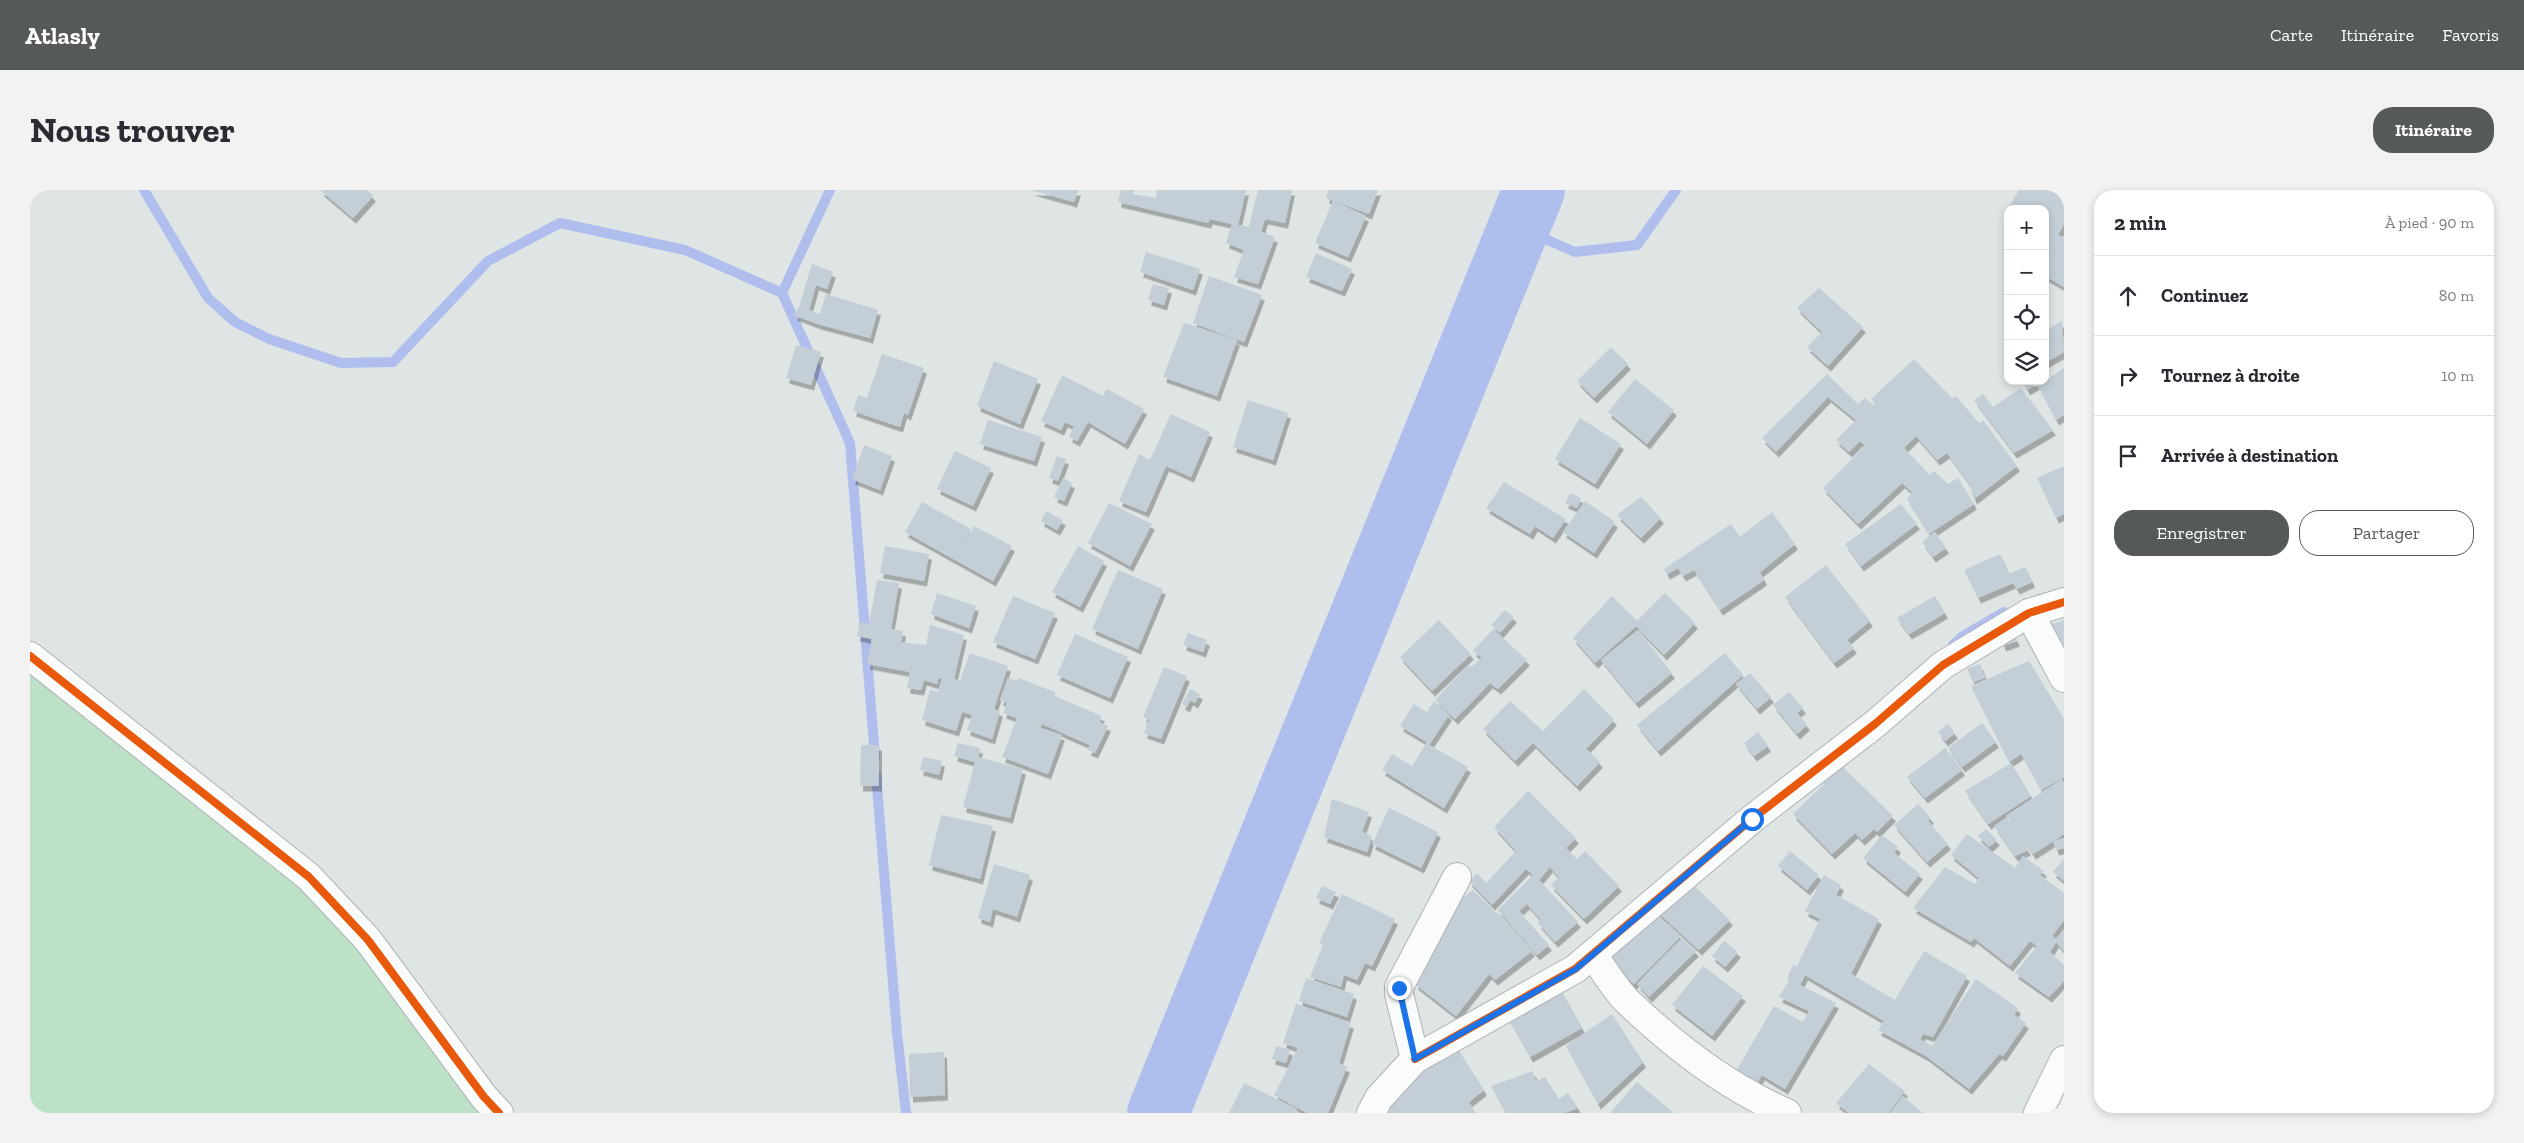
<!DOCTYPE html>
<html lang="fr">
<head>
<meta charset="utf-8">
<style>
  :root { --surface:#fff; --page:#f2f2f3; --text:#2b2b33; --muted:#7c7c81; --line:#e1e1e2; --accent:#55595a }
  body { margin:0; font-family:"Zilla Slab",serif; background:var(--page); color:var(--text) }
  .controls { position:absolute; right:15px; top:15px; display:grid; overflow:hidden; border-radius:10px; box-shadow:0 2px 8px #0003 }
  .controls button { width:45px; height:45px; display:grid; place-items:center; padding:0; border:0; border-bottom:1px solid var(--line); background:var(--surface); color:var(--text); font:25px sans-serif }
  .stop { position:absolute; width:15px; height:15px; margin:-11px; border:4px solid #1a73e8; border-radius:50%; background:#fff }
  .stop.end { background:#1a73e8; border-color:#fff; box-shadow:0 1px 5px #0008 }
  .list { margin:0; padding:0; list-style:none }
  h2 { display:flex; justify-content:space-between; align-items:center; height:65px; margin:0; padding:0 20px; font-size:21px }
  h2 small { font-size:16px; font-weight:400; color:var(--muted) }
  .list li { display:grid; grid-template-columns:32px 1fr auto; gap:15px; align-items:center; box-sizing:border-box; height:80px; padding:0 20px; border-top:1px solid var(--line) }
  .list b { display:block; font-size:19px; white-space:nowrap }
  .list em { font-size:16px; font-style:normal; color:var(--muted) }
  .actions { display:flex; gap:10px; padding:15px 20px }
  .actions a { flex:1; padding:11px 0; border:1px solid var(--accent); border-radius:20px; text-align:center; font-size:18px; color:var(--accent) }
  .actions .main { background:var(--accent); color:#fff }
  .icon { flex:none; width:28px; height:28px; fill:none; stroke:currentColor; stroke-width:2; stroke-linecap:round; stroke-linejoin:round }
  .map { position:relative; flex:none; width:2034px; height:923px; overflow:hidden; border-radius:20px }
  header { display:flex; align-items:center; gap:30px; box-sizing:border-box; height:70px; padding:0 25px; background:var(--accent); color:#fff }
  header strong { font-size:24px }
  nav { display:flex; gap:28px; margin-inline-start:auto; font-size:18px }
  .intro { display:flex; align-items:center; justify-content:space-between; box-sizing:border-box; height:120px; padding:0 30px }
  h1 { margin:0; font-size:35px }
  .button { padding:12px 22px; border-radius:20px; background:var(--accent); color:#fff; font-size:18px; font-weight:700 }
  main { display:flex; gap:30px; padding:0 30px }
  aside { flex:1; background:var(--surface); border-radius:20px; box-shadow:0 2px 8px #0003 }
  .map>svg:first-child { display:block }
  .green { fill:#bde1c7 }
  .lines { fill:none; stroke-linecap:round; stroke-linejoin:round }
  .stream { stroke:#b0beed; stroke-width:10 }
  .river { stroke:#b0beed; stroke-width:62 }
  .building { fill:#c3ced6; filter:url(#shadow) }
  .minor-casing { stroke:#afb3b4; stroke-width:30 }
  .minor { stroke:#fafbfb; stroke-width:28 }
  .cycleway-casing { stroke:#fff; stroke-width:11 }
  .cycleway { stroke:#e8590c; stroke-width:8 }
  .route { stroke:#1a73e8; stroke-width:6 }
</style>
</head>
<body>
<header>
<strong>Atlasly</strong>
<nav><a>Carte</a><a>Itinéraire</a><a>Favoris</a></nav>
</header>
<div class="intro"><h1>Nous trouver</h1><a class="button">Itinéraire</a></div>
<main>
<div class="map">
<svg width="2034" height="923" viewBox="0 0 2034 923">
  <defs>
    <filter id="shadow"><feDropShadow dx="3" dy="5.5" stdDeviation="0" flood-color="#0004"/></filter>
  </defs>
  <rect width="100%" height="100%" fill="#dfe4e5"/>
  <!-- green -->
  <polygon class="green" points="0,480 281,699 450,923 0,923"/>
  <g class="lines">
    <!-- stream -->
    <g class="stream">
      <polyline points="114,0 178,108 205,132 239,149 311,173 363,172 458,71 530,33 655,60 752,103 820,253 845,567"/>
      <polyline points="1488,37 1545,62 1607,55 1646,0"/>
      <polyline points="752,103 800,0"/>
      <polyline points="1923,455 1933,446 1974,422"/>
      <polyline points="846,584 867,843 876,923"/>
    </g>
    <!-- river -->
    <polyline class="river" points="1128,923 1504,0"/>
  </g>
  <!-- building -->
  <g class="building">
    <polygon points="290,0 337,0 343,6 323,28"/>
    <polygon points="1001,0 1048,0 1044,12"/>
    <polygon points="1091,0 1104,0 1103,4 1126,8 1127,0 1216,0 1208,35 1219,37 1228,0 1262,0 1255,33 1235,29 1231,42 1245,47 1228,94 1204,87 1214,60 1196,53 1202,34 1180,29 1178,33 1088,12"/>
    <polygon points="1299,0 1348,0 1339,24 1296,8"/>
    <polygon points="1989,0 2034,0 2034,34 2028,45 2034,48 2034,97 2015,86 2015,19 1987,19 1980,15"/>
    <polygon points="1303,11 1336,26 1318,67 1285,53"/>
    <polygon points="1116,62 1170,79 1163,100 1110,82"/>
    <polygon points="1286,63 1322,79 1312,101 1276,87"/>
    <polygon points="782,74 803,82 797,99 786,95 779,120 790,124 796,104 848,120 840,148 788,134 764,125 769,117"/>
    <polygon points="1179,86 1232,105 1214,152 1163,133"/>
    <polygon points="1123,94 1139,98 1134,115 1118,110"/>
    <polygon points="1789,98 1833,137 1798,176 1777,157 1792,142 1767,118"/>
    <polygon points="2032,131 2034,162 2015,173 2015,141"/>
    <polygon points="1154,133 1207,150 1187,206 1133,187"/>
    <polygon points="766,155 791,162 781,195 756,188"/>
    <polygon points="1581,157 1598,174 1564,208 1547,191"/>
    <polygon points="852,164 894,178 878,225 874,223 870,237 823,221 828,205 837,208"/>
    <polygon points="1884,169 1923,209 1926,206 1949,233 1953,230 1987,276 1944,309 1941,302 1943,299 1917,263 1907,270 1886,246 1874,258 1900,285 1904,281 1918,294 1928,288 1944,314 1899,344 1877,309 1882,302 1872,293 1828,334 1793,298 1835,256 1830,251 1819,262 1806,250 1826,230 1798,207 1746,262 1732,248 1797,184 1828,214 1835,208 1844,216 1846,214 1841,209"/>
    <polygon points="964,171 1008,189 990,234 947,216"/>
    <polygon points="2034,178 2034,225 2026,230 2007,194 1997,200 1993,191 2015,191"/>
    <polygon points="1032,185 1073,206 1077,199 1114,219 1095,254 1058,232 1047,251 1039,247 1044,236 1035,232 1031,240 1011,231"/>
    <polygon points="1605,189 1644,220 1617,254 1578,222"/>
    <polygon points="1991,198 2023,240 1984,263 1944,210 1953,204 1963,217"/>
    <polygon points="1218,210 1258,223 1243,270 1203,257"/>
    <polygon points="1141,224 1180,242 1161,287 1136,276 1116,322 1089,311 1109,264 1120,270"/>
    <polygon points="1550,228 1591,254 1565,294 1525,269"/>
    <polygon points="958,230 1012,247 1004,271 950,254"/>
    <polygon points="834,255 862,266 850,300 822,289"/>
    <polygon points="925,261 961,278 943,316 907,299"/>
    <polygon points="1027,266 1036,269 1028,291 1019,288"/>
    <polygon points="2034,276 2034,324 2026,328 2007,288"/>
    <polygon points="1033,288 1042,293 1034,311 1024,307"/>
    <polygon points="1474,292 1536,329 1523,348 1505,336 1500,344 1456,318"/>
    <polygon points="1540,303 1551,308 1547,318 1535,313"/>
    <polygon points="1611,307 1631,328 1611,348 1587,325"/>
    <polygon points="1555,311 1585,332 1564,363 1533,342"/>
    <polygon points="892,312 941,339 929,363 944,336 982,356 963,391 875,342"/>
    <polygon points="1079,313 1122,334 1100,376 1058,353"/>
    <polygon points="1871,314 1887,334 1831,376 1815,354"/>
    <polygon points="1016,321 1033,330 1027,340 1011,331"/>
    <polygon points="1742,322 1765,354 1730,382 1734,390 1690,420 1664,380 1653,386 1648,378 1637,384 1634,379 1701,334 1710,347"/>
    <polygon points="1905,342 1916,358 1903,367 1892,352"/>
    <polygon points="855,356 899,364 894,391 850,383"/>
    <polygon points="1048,356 1074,371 1050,417 1022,402"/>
    <polygon points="1970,364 1979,384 1995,377 2002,392 1987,399 1983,393 1948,408 1934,380"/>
    <polygon points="1796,375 1840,431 1817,450 1824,458 1804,473 1755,407"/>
    <polygon points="1088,380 1133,399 1108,459 1062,439"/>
    <polygon points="847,390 869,393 861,439 873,441 871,452 896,455 900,435 934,445 924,489 930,491 940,463 978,476 964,519 970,521 962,549 937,540 942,525 932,522 926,541 892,530 900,500 908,502 912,489 908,488 907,494 894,490 891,500 877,498 880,482 837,474 842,449 827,446 830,432 839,434"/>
    <polygon points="907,403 946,416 939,438 901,424"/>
    <polygon points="1635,403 1665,433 1634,465 1606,436 1565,473 1543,448 1582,406 1607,431"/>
    <polygon points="983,406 1025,423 1005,469 963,452"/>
    <polygon points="1905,406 1915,423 1879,444 1867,428"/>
    <polygon points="1475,420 1484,427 1470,443 1461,435"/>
    <polygon points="1409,430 1441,464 1402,501 1370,467"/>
    <polygon points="2034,430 2034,467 2021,434"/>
    <polygon points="1463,439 1497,470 1468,499 1460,493 1425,529 1405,510 1439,474 1441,477 1452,468 1443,461"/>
    <polygon points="1608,440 1642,483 1606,513 1571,470"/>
    <polygon points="1981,440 1987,451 1973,456 1969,444"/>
    <polygon points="1158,443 1177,450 1173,462 1153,455"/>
    <polygon points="1045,444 1098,467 1080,508 1027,485"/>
    <polygon points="1695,463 1713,485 1628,561 1607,535"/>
    <polygon points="1999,471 2034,529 2034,587 2011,600 1991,564 1979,572 1941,496"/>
    <polygon points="1950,474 1955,488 1943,492 1937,479"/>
    <polygon points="1134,477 1157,486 1131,549 1114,543 1119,529 1113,527"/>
    <polygon points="1720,483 1741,507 1727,519 1706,494"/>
    <polygon points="978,488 987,491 988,488 1025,502 1024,506 1072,526 1069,532 1078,536 1065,563 1058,560 1060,555 1012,534 1010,538 1032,545 1018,584 972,567 987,528 973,523 977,513 970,510"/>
    <polygon points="1160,499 1170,504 1165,513 1160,510 1157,517 1152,514"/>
    <polygon points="1554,499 1584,530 1556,559 1570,572 1547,596 1503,553 1485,571 1453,539 1480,511 1513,541"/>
    <polygon points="1759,502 1773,518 1767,523 1777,535 1767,544 1743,515"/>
    <polygon points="1404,511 1419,525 1399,555 1438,577 1414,618 1352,580 1362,564 1382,576 1397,552 1370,536 1384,514 1397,522"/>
    <polygon points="1952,533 1966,552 1932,577 1918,558"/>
    <polygon points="1918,534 1925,543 1915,551 1908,542"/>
    <polygon points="1728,542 1738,556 1724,566 1714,553"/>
    <polygon points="928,553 950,558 948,567 993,579 980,628 933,617 945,572 924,566"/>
    <polygon points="831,555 849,555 849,596 830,596"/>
    <polygon points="1915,558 1932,580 1895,608 1877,587"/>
    <polygon points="893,567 912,571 909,585 890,580"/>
    <polygon points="1807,571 1863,626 1847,642 1844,639 1832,650 1825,643 1802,664 1763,624 1796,592 1791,587"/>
    <polygon points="1981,573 2001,606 1958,634 1935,601"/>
    <polygon points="2032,589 2034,593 2034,644 2003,664 1976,626"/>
    <polygon points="1498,601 1546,648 1536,658 1547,669 1555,661 1589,696 1554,729 1521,695 1529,687 1520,677 1509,690 1548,732 1525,752 1508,733 1511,730 1497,714 1489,721 1519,755 1507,765 1468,720 1503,685 1496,679 1462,715 1439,691 1447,683 1456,693 1486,661 1464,637"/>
    <polygon points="1302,609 1339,622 1332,642 1342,646 1337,662 1294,647"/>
    <polygon points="1888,614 1901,628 1898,631 1918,654 1897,672 1864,635"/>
    <polygon points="1359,618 1408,642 1391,678 1342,654"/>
    <polygon points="911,625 963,636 950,689 899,675"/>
    <polygon points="1976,628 1998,660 1985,666 1964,636"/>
    <polygon points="1956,639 1967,650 1959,657 1948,646"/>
    <polygon points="1937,644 1985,678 1993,666 2014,681 2010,685 2034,703 2034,730 2022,746 2026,749 2034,739 2034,761 2026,752 2020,762 2034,775 2034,791 2019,807 1985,783 2007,756 2000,751 1980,776 1944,748 1941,752 1883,718 1915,677 1945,694 1949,688 1921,665"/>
    <polygon points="1852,645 1868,657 1864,663 1890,684 1875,702 1833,668"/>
    <polygon points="2034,648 2034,658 2026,660 2023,651"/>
    <polygon points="1760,661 1789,685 1777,700 1748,676"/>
    <polygon points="2034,669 2034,691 2023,682"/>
    <polygon points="964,674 1000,685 987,727 963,719 960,732 948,728"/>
    <polygon points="1794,685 1811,695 1806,705 1849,729 1821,784 1865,810 1894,761 1937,786 1903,847 1893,844 1890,849 1902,856 1946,789 1988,818 1984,825 1996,833 1973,866 1969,864 1939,899 1896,866 1848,840 1854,831 1775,785 1770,795 1806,813 1755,899 1732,885 1726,895 1705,883 1744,816 1773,832 1779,821 1749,807 1759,790 1757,789 1763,775 1767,776 1790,729 1775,721"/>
    <polygon points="1657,689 1700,730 1669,760 1624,719"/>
    <polygon points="1292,696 1306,702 1300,714 1286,708"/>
    <polygon points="1443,700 1466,723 1468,723 1502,761 1465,790 1459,784 1426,826 1385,794 1408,753 1405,751 1429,707 1432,708"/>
    <polygon points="1312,704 1365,729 1342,776 1335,773 1327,790 1314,785 1311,797 1280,787 1293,755 1289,753"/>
    <polygon points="1622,721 1651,746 1604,794 1575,768"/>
    <polygon points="1652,748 1666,761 1619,807 1607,794"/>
    <polygon points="1694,751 1708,762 1695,777 1682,766"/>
    <polygon points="1673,776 1713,806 1682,846 1642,815"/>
    <polygon points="1276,788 1324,804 1317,827 1269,811"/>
    <polygon points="1530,798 1552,838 1500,867 1478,828"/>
    <polygon points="1266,814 1321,833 1309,873 1317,877 1298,923 1277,923 1244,905 1268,858 1253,853"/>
    <polygon points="1582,824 1613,872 1568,914 1536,856"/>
    <polygon points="1424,853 1454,900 1439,912 1445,923 1349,923 1390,884 1385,877"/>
    <polygon points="1246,856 1260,860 1256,873 1242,869"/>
    <polygon points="914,862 915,905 880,907 879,864"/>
    <polygon points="1839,874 1875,901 1858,923 1819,923 1806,913"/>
    <polygon points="1503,881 1506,892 1515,887 1529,909 1538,903 1548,918 1534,923 1476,923 1461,896"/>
    <polygon points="1607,892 1644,923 1580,923"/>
    <polygon points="1214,893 1267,919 1265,923 1199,923"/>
    <polygon points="1873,906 1893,923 1860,923"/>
  </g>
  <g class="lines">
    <defs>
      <g id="minor">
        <polyline points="1999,423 2034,488"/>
        <polyline points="0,466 279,687 338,750 454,907 469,923"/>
        <path d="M1563 765C1574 780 1584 798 1597 811 1643 855 1699 898 1757 923"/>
        <polyline points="1385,869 1545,779 1722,629 1845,534 1913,475 1999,423 2034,412"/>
        <polyline points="1341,923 1349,908 1385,869 1369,804 1369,797 1427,687"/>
        <polyline points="2008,923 2034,870"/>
      </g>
    </defs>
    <!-- minor casing -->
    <use href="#minor" class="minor-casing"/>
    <!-- minor -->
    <use href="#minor" class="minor"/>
    <defs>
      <g id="cycleway">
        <polyline points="0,466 279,687 338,750 454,907 469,923"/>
        <polyline points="1385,869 1545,779 1722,629 1845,534 1913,475 1999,423 2034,412"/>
      </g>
    </defs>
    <!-- cycleway casing -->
    <use href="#cycleway" class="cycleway-casing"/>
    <!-- cycleway -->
    <use href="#cycleway" class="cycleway"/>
  </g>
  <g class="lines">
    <!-- route -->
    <polyline class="route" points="1369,798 1385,869 1546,779 1722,629"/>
  </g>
</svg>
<div class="controls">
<button>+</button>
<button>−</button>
<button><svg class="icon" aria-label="locate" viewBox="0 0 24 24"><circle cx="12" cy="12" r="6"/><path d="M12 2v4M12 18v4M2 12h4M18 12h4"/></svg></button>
<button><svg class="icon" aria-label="layers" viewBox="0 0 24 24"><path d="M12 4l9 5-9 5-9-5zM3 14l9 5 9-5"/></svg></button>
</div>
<div class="stop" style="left:1722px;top:629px"></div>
<div class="stop end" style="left:1369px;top:798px"></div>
</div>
<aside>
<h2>2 min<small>À pied · 90 m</small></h2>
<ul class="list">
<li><svg class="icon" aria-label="ahead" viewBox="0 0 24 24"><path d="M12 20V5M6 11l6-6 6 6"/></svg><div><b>Continuez</b></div><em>80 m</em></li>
<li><svg class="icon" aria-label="right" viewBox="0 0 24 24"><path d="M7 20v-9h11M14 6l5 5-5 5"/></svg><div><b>Tournez à droite</b></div><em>10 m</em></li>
<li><svg class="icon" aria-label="arrive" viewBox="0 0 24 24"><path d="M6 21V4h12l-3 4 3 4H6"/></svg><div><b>Arrivée à destination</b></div></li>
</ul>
<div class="actions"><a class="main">Enregistrer</a><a>Partager</a></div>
</aside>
</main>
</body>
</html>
